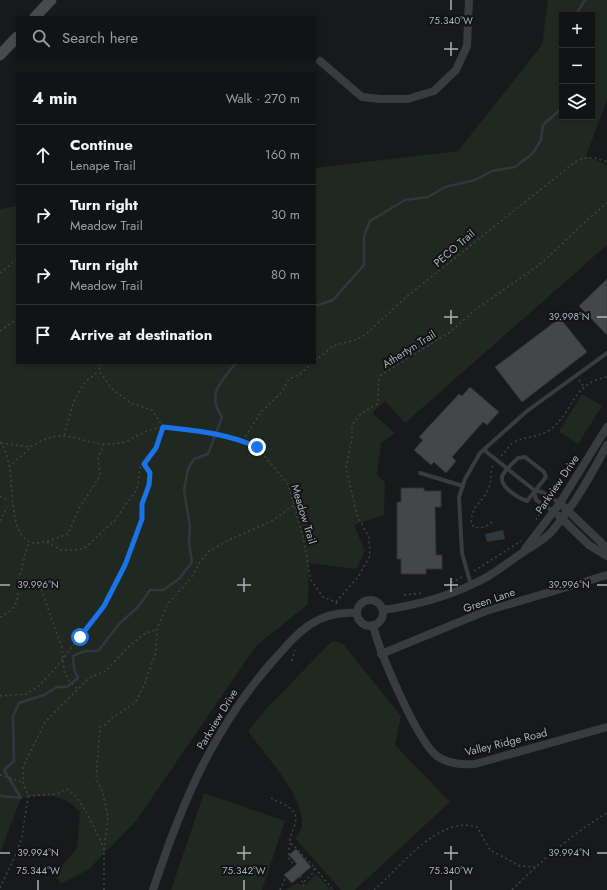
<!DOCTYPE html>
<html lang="en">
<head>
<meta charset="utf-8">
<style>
  :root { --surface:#121314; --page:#1f2022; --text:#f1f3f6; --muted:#9c9ea0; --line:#313234 }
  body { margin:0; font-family:Jost,sans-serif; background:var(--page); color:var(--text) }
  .controls { position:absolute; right:12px; top:12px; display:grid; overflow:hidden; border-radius:0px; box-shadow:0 2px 6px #0003 }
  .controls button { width:36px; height:36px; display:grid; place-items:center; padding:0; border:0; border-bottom:1px solid var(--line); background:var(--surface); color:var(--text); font:20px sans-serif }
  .stop { position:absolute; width:12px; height:12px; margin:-9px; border:3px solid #1a73e8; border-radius:50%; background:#fff }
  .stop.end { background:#1a73e8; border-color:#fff; box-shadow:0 1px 4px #0008 }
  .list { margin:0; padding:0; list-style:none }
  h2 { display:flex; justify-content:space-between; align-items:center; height:52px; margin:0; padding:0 16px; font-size:17px }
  h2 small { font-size:13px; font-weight:400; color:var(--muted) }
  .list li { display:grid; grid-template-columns:26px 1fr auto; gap:12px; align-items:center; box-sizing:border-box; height:60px; padding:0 16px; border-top:1px solid var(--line) }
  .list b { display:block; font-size:15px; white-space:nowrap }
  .list p { margin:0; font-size:13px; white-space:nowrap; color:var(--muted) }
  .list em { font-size:13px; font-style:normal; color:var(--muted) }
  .icon { flex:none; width:22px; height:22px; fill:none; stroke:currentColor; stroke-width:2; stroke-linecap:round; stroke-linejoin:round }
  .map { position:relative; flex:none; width:607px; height:890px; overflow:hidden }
  .search { position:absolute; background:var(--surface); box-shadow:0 2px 6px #0003; left:16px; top:16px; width:300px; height:44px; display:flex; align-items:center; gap:10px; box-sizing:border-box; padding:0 14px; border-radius:0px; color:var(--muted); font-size:15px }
  .panel { position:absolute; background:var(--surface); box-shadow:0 2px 6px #0003; left:16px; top:72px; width:300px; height:292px; border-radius:0px }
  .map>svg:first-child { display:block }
  .green { fill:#202921; fill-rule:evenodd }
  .water { fill:#2f383e }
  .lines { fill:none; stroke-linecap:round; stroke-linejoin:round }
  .stream { stroke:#2f383e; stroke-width:2.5 }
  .building { fill:#45464a; stroke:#323336 }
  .path { stroke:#404246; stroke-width:1.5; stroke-dasharray:2 3; stroke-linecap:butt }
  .lane { stroke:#3a3b3f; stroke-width:4 }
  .street { stroke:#3a3b3f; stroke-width:8 }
  .secondary { stroke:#484a4f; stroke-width:11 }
  .route { stroke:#1a73e8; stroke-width:5 }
  .ticks { fill:none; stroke:#abb0ba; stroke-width:1.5 }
  .labels { text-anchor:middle; stroke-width:4; stroke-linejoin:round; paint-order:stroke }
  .street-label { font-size:11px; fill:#abb0ba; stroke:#131316 }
  .ticks-label { font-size:10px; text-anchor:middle; fill:#abb0ba; stroke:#131316; stroke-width:4; stroke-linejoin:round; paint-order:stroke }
</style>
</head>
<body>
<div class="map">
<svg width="607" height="890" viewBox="0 0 607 890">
  <rect width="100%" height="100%" fill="#18191a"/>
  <!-- green -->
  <g class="green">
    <path d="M548 0H607V100L586 156 607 165V245L405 423 385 401 372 413 395 433 381 443 377 474 385 483 384 515 354 525 365 551 356 569 309 563 308 604 256 646 136 821 89 869 61 884 55 874 77 848 80 812C61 792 46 795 21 798L0 853V209L17 206V363H315V168L458 151 542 45ZM562 15H592V117H562Z"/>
    <polygon points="582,394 602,406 578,444 559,432"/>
    <path d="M335 641 343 644 401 716 395 745 450 802 355 890H341L295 838C298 835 302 830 302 825 305 797 264 754 248 731L267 708 331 642Z"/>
    <polygon points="204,793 285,821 262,890 171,890"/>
    <polygon points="316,874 331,890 286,890 297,883 304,886"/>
  </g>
  <!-- water -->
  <polygon class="water" points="503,530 505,539 487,542 485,534"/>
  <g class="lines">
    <!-- stream -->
    <g class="stream">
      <polyline points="578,15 578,11 585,0"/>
      <polyline points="315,306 333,300 364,265 364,236 370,221 405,200 428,197 445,187 475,180 492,171 515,167 533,153 541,140 543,125 562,108"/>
      <path d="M0 796 21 798 4 770 14 761 13 716 19 703 44 695 57 687H67L78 678 74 669 73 656 85 651H98L119 624 138 607 150 590H163L180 578 192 562 189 543 190 527 184 490 188 469 194 459 208 454 222 417C206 393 221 382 236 363"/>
    </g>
  </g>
  <!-- building -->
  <g class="building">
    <polygon points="607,279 607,335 579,306"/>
    <polygon points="560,318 587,352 522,402 495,367"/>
    <polygon points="470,387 499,412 487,425 483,422 452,457 456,461 446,473 434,462 431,465 414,450 423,440 419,437 459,394 462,396"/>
    <polygon points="401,488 424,488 424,491 441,491 441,507 435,507 436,555 442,555 442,569 426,569 426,574 401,574 401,559 397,559 397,502 401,502"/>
    <polygon points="296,849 311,867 292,883 284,875 297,864 289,855"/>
  </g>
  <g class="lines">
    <!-- path -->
    <g class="path">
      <polyline points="0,273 17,259"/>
      <polyline points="0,331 17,319"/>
      <path d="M315 361 333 346 358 339 365 335 405 298 575 162C587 155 595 158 607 162"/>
      <polyline points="101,363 99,371 113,390 131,403 152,410 163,427 198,430 231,437 257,447 288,484 303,537 311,580 323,597 336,602 338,606"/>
      <polyline points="579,380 584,387"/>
      <polyline points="64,435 74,401 85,382 99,371"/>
      <polyline points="243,441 260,413 282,392 289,379 299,375 312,363"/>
      <path d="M0 442C21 466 0 545 39 543 48 542 59 537 68 534L80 507 100 476 98 457 104 445"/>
      <path d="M1 443 30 447C71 421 81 450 120 443 128 442 137 435 145 432 151 429 157 428 163 427L156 449 140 468 137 489 115 520 86 547 78 550H61L45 541"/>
      <path d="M501 456C506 452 510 443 516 441 528 436 538 438 551 429 575 410 571 384 607 377"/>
      <polyline points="9,467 30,448"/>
      <polyline points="0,496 7,500"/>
      <polyline points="536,520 541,511"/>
      <polyline points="0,521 7,507"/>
      <path d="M492 522C486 527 478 531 471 524 472 502 483 504 489 487 492 480 490 473 493 465"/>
      <polyline points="474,571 521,541"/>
      <polyline points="38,580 62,648 64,671 69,681 77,689"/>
      <polyline points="447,585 462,577"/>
      <polyline points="404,595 423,593"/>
      <path d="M336 602 358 577 370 556 369 537 357 515 346 468 352 438V425L362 413 377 404C380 395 376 383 381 375L450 332 475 310 543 262 586 221 607 203"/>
      <path d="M0 617C25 605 14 595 20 575 23 564 25 553 29 542"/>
      <polyline points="292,661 295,650"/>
      <polyline points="0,696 26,694 38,687 54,670 104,606 125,565 142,519 142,504 149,485 150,473 145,464"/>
      <polyline points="0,775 23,782"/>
      <path d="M28 796 57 794 66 789C80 793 97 835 104 848"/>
      <path d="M271 798C282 804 300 808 295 824 293 831 290 835 290 842L315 868 312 874 303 883 304 886"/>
      <polyline points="290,843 288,857 295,866"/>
      <polyline points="315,868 333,890"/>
      <polyline points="300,876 303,883"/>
      <polyline points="0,888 15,856 22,837 28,796 23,782 23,767 45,722 89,678 106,671 127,648 144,634 157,629"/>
      <polyline points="104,890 104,849 108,817 103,793 96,778 100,727 106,724 113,717 135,703 143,688 156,652 157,629 167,605 191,578 200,562 209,551 229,540 272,521 294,505"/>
      <polyline points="280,890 286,877"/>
      <path d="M374 890C401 867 438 815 477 827L490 850 520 866 536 867"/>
      <path d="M512 890C541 861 572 834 607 813"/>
    </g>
    <!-- lane -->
    <g class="lane">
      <polyline points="484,450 534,490 542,492 560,503"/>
      <path d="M525 457 544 472 546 477 527 501C521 499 516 496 511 492 493 478 505 471 518 458Z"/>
      <polyline points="420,473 463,486"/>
      <polyline points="534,491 536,500 553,511"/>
      <polyline points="471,585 462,553 459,497 465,479 480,453 527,411 607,353"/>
    </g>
    <!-- street -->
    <g class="street">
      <polyline points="320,61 362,97 380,99 408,99 434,91 456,70 467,46 469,0"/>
      <polyline points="564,507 607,548"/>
      <polyline points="559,516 589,545 607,556"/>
      <polyline points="525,549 560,503 607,427"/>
      <circle cx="370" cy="613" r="13"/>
      <path d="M383 610C418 605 456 594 487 577 499 570 510 561 522 553 533 545 544 541 553 530 575 504 591 475 607 445"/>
      <path d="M373 625C379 651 417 741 437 756 448 764 462 765 475 764L607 727"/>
      <polyline points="381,654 486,611 607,575"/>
      <path d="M153 890C181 805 212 730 272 662 297 634 315 610 357 613"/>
    </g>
    <!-- secondary -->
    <g class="secondary">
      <polyline points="35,17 51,0"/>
      <polyline points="0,55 17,37"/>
    </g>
  </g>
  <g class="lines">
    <!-- route -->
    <path class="route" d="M80 637 104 606 125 565 142 519V504L149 485 150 473 144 464 156 448 163 427C197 431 226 433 257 447"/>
  </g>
  <!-- ticks -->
  <path class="ticks" d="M451 0V10M451 42V56M444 49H458M451 310V324M444 317H458M597 317H607M244 578V592M451 578V592M0 585H10M237 585H251M444 585H458M597 585H607M244 846V860M451 846V860M0 853H10M237 853H251M444 853H458M597 853H607M38 880V890M244 880V890M451 880V890"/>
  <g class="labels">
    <!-- street labels -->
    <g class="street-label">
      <text transform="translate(454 248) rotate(-41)" y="4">PECO Trail</text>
      <text transform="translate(409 349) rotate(-32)" y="4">Athertyn Trail</text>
      <text transform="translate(557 484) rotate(-56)" y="4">Parkview Drive</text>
      <text transform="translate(304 514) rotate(73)" y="4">Meadow Trail</text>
      <text transform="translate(489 600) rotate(-19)" y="4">Green Lane</text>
      <text transform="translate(217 719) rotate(-59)" y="4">Parkview Drive</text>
      <text transform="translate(506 742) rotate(-14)" y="4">Valley Ridge Road</text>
    </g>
  </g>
  <g class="ticks-label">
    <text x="451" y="24">75.340°W</text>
    <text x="569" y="320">39.998°N</text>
    <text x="38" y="588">39.996°N</text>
    <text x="569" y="588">39.996°N</text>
    <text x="38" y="856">39.994°N</text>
    <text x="569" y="856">39.994°N</text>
    <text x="38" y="874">75.344°W</text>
    <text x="244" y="874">75.342°W</text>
    <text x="451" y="874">75.340°W</text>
  </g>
</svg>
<div class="controls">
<button>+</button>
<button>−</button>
<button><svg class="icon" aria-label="layers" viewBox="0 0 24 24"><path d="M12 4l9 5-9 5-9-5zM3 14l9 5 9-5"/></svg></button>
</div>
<div class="stop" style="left:80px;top:637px"></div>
<div class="stop end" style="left:257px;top:447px"></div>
<div class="search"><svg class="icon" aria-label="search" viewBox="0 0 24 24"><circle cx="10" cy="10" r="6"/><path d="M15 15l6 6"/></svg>Search here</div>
<section class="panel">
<h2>4 min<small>Walk · 270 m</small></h2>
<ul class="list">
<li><svg class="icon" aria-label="ahead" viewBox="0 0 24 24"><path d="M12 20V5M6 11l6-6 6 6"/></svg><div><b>Continue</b><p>Lenape Trail</p></div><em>160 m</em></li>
<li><svg class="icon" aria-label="right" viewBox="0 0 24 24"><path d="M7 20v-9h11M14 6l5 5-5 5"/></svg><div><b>Turn right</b><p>Meadow Trail</p></div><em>30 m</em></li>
<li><svg class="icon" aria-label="right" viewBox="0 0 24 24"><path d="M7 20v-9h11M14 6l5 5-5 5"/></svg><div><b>Turn right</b><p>Meadow Trail</p></div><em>80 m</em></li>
<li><svg class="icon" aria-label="arrive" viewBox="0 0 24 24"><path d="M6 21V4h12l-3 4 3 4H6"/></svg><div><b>Arrive at destination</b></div></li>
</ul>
</section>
</div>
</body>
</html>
